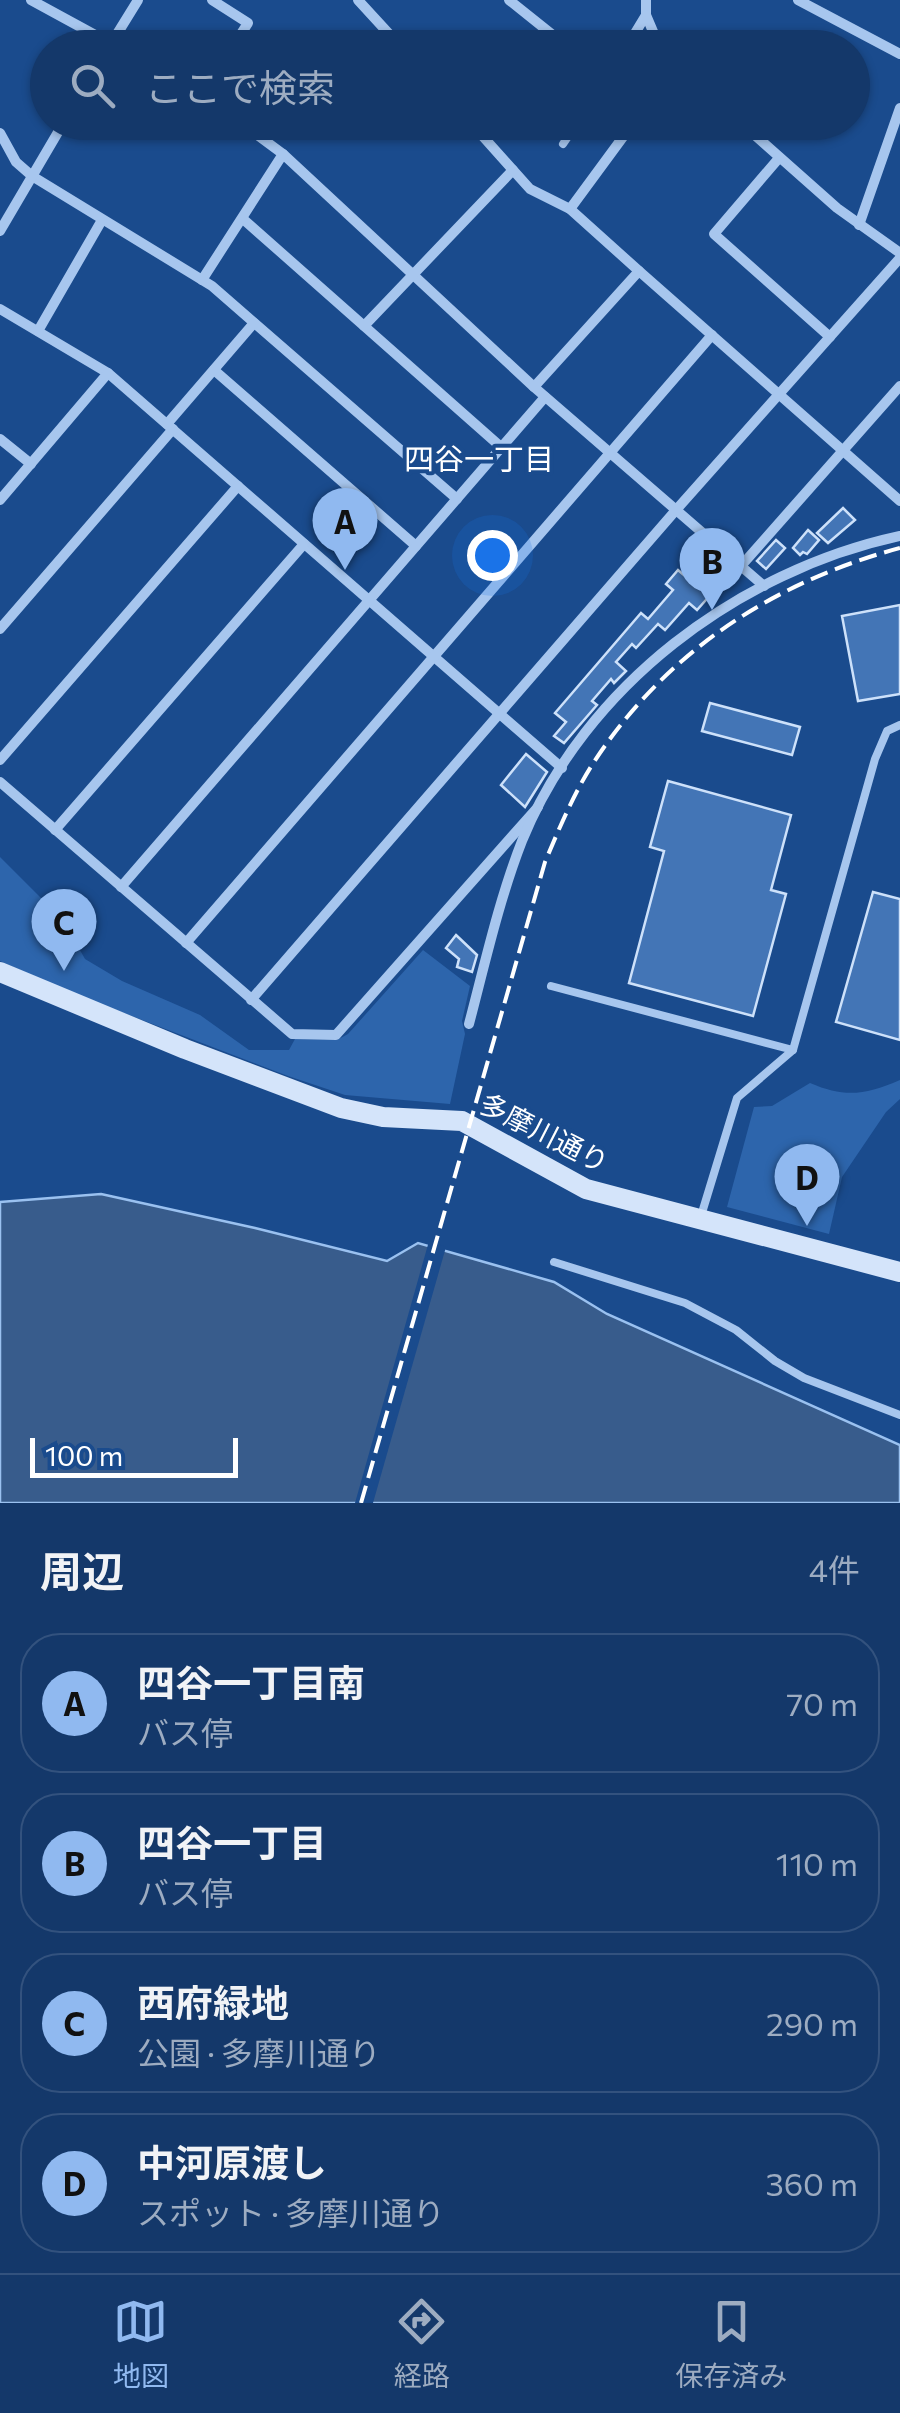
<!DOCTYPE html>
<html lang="ja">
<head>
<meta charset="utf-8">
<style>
  :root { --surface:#14386a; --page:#214372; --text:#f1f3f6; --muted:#9dacc1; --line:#33527e; --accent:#90b9f0 }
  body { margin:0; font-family:Commissioner,"Noto Sans JP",sans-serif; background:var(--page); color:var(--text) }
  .scale { position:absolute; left:30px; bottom:25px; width:208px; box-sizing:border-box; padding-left:10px; border:5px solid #fff; border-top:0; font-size:28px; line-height:35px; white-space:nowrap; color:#fff; -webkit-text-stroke:8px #1a4b8d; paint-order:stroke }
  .you { position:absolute; left:492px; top:555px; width:35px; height:35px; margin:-25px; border:8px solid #fff; border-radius:50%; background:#1a73e8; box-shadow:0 0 0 15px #1a73e833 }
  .badge { display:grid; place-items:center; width:65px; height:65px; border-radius:50%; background:var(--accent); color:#111; font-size:32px; font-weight:700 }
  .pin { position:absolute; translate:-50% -82px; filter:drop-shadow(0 2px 5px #0008) }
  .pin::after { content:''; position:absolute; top:52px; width:35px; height:30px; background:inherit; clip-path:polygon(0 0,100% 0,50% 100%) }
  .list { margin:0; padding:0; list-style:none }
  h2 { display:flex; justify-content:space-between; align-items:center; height:130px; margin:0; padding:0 40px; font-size:42px }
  h2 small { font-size:32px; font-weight:400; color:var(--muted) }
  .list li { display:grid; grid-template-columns:65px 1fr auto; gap:30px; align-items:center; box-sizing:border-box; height:140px; margin:0 20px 20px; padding:0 20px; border:2px solid var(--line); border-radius:40px }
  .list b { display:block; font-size:38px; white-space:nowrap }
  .list p { margin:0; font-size:32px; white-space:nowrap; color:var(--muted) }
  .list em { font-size:32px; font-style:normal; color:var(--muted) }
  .icon { flex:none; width:55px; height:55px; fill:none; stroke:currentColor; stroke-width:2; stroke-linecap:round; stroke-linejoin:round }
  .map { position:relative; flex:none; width:900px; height:1503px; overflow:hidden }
  .search { position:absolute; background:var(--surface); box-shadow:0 2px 8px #0004; left:30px; right:30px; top:30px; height:110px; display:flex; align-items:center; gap:25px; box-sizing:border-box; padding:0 35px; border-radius:55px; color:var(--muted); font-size:38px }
  .sheet { height:770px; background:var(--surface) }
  nav { display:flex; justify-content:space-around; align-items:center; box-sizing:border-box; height:140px; border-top:2px solid var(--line); background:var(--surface); font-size:28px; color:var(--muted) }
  nav a { display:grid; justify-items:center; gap:5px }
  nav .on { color:var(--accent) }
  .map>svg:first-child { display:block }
  .green { fill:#2d65ac }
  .water { fill:#385c8c; stroke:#9ac1f0; stroke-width:2.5 }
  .pier { fill:#1a4b8d }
  .building { fill:#4375b6; stroke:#cde1fa; stroke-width:2.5 }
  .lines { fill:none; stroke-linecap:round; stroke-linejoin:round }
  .lane { stroke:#a7c6ee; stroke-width:8 }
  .street { stroke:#a7c6ee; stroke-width:10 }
  .secondary { stroke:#d4e4fa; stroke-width:20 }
  .rail { stroke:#fff; stroke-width:4; stroke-dasharray:18 8; stroke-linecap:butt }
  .labels { text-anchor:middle; stroke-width:8; stroke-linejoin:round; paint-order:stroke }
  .street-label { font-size:28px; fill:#fff; stroke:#1a4b8d }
  .neighbourhood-label { font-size:30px; fill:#fff; stroke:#1a4b8d }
</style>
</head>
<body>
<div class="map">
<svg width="900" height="1503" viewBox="0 0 900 1503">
  <rect width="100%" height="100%" fill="#1a4b8d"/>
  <!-- green -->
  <g class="green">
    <polygon points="0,857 63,920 85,959 122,981 200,1015 249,1050 289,1050 295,1039 337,1040 348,1034 423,950 470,986 462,1021 465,1034 450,1104 345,1095 288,1076 77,995 0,961"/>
    <path d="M900 1080V1099L886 1112 842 1177 829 1234 727 1207 754 1107 772 1106 810 1083C845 1098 865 1095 900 1080Z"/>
  </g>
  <!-- water -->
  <polygon class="water" points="101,1194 255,1228 387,1261 418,1243 554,1282 607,1314 900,1445 900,1503 0,1503 0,1202"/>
  <!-- pier -->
  <polygon class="pier" points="429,1241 446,1247 373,1503 355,1503"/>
  <!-- building -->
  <g class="building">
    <polygon points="843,508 855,520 828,543 817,533"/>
    <polygon points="808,530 819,540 807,554 803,552 800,555 793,548"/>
    <polygon points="776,540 785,548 766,569 757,561"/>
    <polygon points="722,561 734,572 715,594 713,592 697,610 689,603 665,630 658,624 636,648 632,644 616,662 626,671 614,683 611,679 592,701 597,705 564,743 554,736 566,722 555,713 641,613 648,619 673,590 666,584 678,570 699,588"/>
    <polygon points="900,605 900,694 858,701 842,616"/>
    <polygon points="710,703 800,727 792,755 702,731"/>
    <polygon points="526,754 547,772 525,807 501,785"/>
    <polygon points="668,781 791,815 771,890 786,894 753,1016 629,983 664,851 650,847"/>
    <polygon points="873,892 900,899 900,1040 836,1022"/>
    <polygon points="456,935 477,955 472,972 457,967 459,959 446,948"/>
  </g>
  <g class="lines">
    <!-- lane -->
    <g class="lane">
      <polyline points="563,144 578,122"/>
      <polyline points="551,986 793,1050"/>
      <polyline points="701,1216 737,1098 793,1050 875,759 887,731 900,725"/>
      <polyline points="554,1262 685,1303 736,1330 775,1361 804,1378 900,1415"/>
    </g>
    <!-- street -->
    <g class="street">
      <polyline points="31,0 119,48"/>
      <polyline points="212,0 248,23 232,48"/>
      <polyline points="358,0 402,48"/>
      <polyline points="509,0 569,48"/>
      <polyline points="646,0 646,15 660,48"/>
      <polyline points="798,0 900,54"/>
      <polyline points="109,47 138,0"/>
      <polyline points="626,48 646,15"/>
      <polyline points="240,122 283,154 534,387 764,586"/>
      <polyline points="470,122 530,189 570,209 639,271"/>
      <polyline points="740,122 837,208 900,253"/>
      <polyline points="0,133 16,162 32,176 212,286 457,499"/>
      <polyline points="779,158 714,234 830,337"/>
      <polyline points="570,209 634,122"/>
      <polyline points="243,219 501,447"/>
      <polyline points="859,225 900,108"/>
      <polyline points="0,231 64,122"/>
      <polyline points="202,280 283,154"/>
      <polyline points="0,309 108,373 562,768"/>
      <polyline points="364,326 513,170"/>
      <polyline points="38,331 102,220"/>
      <polyline points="214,370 416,546"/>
      <polyline points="534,387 639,271 900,501"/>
      <polyline points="167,424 254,323"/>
      <polyline points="0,439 31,464"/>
      <polyline points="0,500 108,373"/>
      <polyline points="741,566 900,386"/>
      <polyline points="0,629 173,429"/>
      <polyline points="0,760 238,486"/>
      <polyline points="0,782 292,1034 336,1035 538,807"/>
      <polyline points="55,830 304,544"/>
      <polyline points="121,887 545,397"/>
      <polyline points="186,943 712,335"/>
      <polyline points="251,1000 676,510 900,258"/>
      <path d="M469 1024C485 963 499 900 522 841 585 686 738 571 900 536"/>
    </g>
    <!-- secondary -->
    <polyline class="secondary" points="0,972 185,1049 341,1108 383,1117 462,1121 586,1189 900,1272"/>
    <!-- rail -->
    <path class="rail" d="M361 1503 545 862C559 829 573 795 592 765 664 653 773 582 900 548"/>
  </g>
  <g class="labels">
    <!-- street labels -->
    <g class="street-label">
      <text transform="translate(544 1133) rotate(27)" y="10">多摩川通り</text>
    </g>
    <!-- neighbourhood labels -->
    <g class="neighbourhood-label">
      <text x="479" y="470">四谷一丁目</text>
    </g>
  </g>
</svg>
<div class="scale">100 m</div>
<div class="you"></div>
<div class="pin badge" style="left:345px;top:570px">A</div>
<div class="pin badge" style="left:712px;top:610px">B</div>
<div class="pin badge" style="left:64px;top:971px">C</div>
<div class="pin badge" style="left:807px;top:1226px">D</div>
<div class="search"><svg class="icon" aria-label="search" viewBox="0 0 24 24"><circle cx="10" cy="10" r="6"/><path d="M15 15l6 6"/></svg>ここで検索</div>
</div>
<section class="sheet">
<h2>周辺<small>4件</small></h2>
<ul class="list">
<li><span class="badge">A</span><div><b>四谷一丁目南</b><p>バス停</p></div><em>70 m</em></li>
<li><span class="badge">B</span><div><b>四谷一丁目</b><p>バス停</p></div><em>110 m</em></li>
<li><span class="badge">C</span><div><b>西府緑地</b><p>公園 · 多摩川通り</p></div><em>290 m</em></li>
<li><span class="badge">D</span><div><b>中河原渡し</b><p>スポット · 多摩川通り</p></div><em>360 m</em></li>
</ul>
</section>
<nav>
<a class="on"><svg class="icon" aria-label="map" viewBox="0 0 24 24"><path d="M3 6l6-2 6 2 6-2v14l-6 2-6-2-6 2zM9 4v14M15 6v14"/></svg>地図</a>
<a><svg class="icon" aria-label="directions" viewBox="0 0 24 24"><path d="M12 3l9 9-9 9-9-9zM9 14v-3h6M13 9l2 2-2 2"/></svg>経路</a>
<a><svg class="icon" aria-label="saved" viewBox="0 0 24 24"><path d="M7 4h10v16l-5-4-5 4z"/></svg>保存済み</a>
</nav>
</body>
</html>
